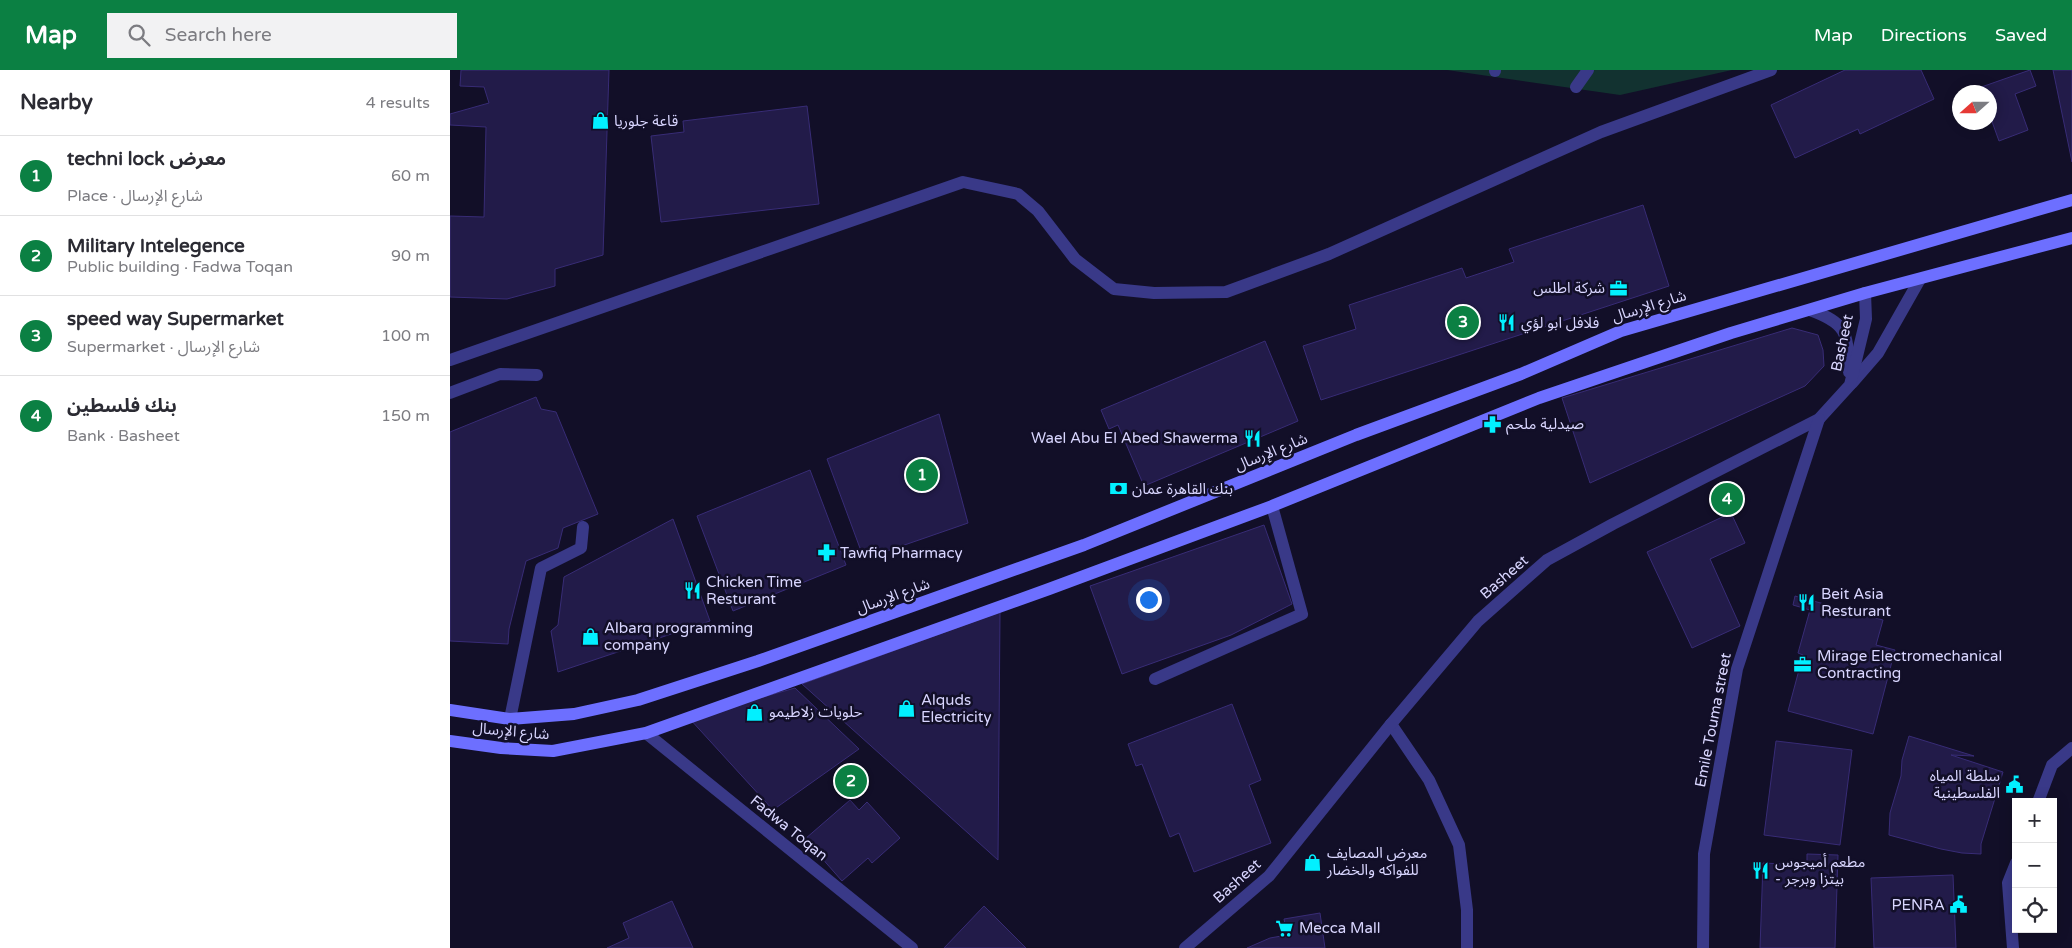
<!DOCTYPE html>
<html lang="en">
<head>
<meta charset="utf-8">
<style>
  :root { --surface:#fff; --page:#f2f2f3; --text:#2b2b33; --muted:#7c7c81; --line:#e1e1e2; --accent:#0b8043 }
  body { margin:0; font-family:"Varela Round","Noto Sans Arabic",sans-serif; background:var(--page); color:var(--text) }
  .controls { position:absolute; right:15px; bottom:15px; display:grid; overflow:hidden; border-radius:0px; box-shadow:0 2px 12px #0003 }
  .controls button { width:45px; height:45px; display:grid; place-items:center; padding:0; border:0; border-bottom:1px solid var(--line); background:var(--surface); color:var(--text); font:25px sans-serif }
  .compass { position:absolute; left:1502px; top:15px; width:45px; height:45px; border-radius:50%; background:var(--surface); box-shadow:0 2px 12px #0003; rotate:249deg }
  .you { position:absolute; left:698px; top:529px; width:18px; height:18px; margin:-12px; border:4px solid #fff; border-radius:50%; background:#1a73e8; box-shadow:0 0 0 8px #1a73e833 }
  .badge { display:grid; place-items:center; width:32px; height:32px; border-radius:50%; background:var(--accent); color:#fff; font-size:16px; font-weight:700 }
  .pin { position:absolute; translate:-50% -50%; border:2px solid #fff; box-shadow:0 1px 5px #0006 }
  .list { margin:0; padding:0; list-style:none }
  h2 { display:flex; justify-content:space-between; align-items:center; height:65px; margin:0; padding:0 20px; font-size:21px }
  h2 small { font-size:16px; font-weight:400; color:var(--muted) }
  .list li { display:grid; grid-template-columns:32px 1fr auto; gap:15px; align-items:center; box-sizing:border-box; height:80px; padding:0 20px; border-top:1px solid var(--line) }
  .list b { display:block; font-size:19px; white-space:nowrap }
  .list p { margin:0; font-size:16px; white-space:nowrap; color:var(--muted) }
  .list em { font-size:16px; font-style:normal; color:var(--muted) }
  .icon { flex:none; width:28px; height:28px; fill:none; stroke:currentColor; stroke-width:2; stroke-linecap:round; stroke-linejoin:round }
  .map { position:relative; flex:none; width:1622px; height:878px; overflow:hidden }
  header { display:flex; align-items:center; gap:30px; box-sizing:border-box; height:70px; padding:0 25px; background:var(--accent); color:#fff }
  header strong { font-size:24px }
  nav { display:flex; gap:28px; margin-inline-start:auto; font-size:18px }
  .search { width:350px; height:45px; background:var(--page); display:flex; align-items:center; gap:12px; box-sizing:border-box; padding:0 18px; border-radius:0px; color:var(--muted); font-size:19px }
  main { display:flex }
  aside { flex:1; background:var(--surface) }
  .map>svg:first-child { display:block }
  .green { fill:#123230 }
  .building { fill:#221b49; stroke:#382c76 }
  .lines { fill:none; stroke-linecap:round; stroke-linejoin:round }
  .lane { stroke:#393988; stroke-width:12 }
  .street { stroke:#393988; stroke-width:12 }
  .secondary { stroke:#6d6fff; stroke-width:12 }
  .labels { text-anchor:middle; stroke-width:5; stroke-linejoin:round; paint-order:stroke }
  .poi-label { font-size:15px; fill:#d9d6ff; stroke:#120f28; text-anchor:start }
  .street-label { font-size:15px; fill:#d9d6ff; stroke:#120f28 }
</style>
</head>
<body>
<header>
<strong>Map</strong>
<div class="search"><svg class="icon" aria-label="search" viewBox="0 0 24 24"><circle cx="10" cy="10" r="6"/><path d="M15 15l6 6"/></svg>Search here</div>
<nav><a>Map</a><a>Directions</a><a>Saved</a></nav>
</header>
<main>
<aside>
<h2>Nearby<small>4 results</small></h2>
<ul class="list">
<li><span class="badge">1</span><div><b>techni lock معرض</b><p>Place · شارع الإرسال</p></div><em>60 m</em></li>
<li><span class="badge">2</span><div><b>Military Intelegence</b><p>Public building · Fadwa Toqan</p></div><em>90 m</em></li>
<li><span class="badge">3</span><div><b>speed way Supermarket</b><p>Supermarket · شارع الإرسال</p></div><em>100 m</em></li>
<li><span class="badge">4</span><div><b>بنك فلسطين</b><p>Bank · Basheet</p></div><em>150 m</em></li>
</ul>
</aside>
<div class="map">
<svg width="1622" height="878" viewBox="0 0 1622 878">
  <rect width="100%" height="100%" fill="#120f28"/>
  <!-- green -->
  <polygon class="green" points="997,0 1282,0 1170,25"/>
  <!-- building -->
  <g class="building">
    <polygon points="11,0 159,0 153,185 105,199 105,216 57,229 0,227 0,146 34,147 36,57 0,55 0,44 39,33 34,17 10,16"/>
    <polygon points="1395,0 1471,0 1484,29 1410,64 1408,59 1345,88 1321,35"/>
    <polygon points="1580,0 1586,16 1565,24 1578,60 1549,71 1540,46 1540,22 1517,22"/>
    <polygon points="1603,0 1622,0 1622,92"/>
    <polygon points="357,36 369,134 211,152 201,66 234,62 233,51"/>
    <polygon points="1193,135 1219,216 871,330 853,276 906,259 899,235 1012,198 1016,208 1064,192 1059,179"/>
    <polygon points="1342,258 1368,265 1373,280 1374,296 1355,316 1140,413 1112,328"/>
    <polygon points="815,271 848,351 694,416 668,355 659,359 651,340"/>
    <polygon points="86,327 91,339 106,342 148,444 113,458 108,478 76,491 59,559 58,574 0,571 0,362"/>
    <polygon points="489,344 518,453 414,489 377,389"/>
    <polygon points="360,400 396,495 283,541 247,446"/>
    <polygon points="1281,443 1295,473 1260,489 1290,556 1242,578 1197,482"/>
    <polygon points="223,449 260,551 108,602 101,561 108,555 114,507"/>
    <polygon points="814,455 842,534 781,565 672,604 640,516"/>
    <polygon points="1345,526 1433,550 1426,575 1445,580 1423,664 1338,641 1353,585 1348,583 1360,540 1343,535"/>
    <polygon points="550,542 548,790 352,614"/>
    <polygon points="345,618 409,679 323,740 239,648"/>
    <polygon points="782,634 811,710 799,715 821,773 744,802 729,763 720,767 692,694 686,696 678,674"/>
    <polygon points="1459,666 1524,686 1501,685 1553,702 1531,774 1531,784 1512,783 1491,779 1439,765 1440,743 1451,706 1452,690"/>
    <polygon points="1326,671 1402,680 1390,775 1314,765"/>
    <polygon points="400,730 409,740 417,732 450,768 422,793 418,788 392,811 355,769"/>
    <polygon points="1357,784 1388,785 1385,878 1310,878 1313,793 1357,795"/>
    <polygon points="1503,805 1506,878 1424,878 1421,808"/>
    <polygon points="222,831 243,878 157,878 179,868 173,853"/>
    <polygon points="534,836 576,878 494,878"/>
    <polygon points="870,843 875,878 797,878 820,868 837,865 834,849"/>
  </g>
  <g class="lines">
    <!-- lane -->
    <g class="lane">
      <polyline points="1045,1 1045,0"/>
      <polyline points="1126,17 1138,0"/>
      <polyline points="0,290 513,112 568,124 588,141 625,189 664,219 704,223 776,222 879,184 1151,62 1321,0"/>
      <polyline points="0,323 50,304 87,305"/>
      <polyline points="705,609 852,544 822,436"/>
      <polyline points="60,649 91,498 131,478 133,457"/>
    </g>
    <!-- street -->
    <g class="street">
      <path d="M1360 240C1399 254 1397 264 1399 302"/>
      <polyline points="1402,313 1428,283 1470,209"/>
      <polyline points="941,654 979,710 1009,775 1017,840 1017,878"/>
      <polyline points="196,663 462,878"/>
      <polyline points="1588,732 1602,695 1622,678"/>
      <polyline points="735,878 819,806 941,654 1028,551 1097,490 1163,454 1369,349 1400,315 1416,249 1415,223"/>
      <polyline points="1253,878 1254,784 1287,599 1369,349"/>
      <polyline points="1563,878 1558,813 1566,793"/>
    </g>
    <!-- secondary -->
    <g class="secondary">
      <polyline points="0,640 60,649 124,644 188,630 308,591 634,475 906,365 1071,304 1171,261 1622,130"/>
      <polyline points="0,671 51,678 103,681 196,663 599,519 822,436 1089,328 1281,263 1415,223 1622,168"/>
    </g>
  </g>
  <!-- icons -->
  <defs>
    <symbol id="shop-bare" viewBox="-9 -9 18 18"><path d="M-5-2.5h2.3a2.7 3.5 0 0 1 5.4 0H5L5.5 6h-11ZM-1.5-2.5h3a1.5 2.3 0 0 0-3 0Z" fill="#02f0ff" stroke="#120f28" stroke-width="2.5" paint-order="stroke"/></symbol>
    <symbol id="office-bare" viewBox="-9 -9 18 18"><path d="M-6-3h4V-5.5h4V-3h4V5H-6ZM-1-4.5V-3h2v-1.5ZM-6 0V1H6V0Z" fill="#02f0ff" stroke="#120f28" stroke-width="2.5" paint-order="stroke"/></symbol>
    <symbol id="restaurant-bare" viewBox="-9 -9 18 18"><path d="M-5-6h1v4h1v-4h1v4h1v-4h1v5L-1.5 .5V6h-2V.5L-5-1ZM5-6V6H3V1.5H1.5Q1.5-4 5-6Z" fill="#02f0ff" stroke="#120f28" stroke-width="2.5" paint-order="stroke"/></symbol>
    <symbol id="pharmacy-bare" viewBox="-9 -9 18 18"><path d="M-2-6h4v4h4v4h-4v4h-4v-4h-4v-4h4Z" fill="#02f0ff" stroke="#120f28" stroke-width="2.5" paint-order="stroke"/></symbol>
    <symbol id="bank-bare" viewBox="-9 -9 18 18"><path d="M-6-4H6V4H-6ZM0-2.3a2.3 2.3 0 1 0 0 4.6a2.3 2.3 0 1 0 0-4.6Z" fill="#02f0ff" stroke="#120f28" stroke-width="2.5" paint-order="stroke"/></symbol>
    <symbol id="civic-bare" viewBox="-9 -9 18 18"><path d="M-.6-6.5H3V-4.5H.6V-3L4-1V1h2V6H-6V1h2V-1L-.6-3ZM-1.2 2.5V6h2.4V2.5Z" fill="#02f0ff" stroke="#120f28" stroke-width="2.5" paint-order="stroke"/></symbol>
    <symbol id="supermarket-bare" viewBox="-9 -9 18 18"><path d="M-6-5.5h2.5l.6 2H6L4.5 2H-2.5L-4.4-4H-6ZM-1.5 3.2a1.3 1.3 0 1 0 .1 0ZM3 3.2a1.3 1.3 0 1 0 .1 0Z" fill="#02f0ff" stroke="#120f28" stroke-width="2.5" paint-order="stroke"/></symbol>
  </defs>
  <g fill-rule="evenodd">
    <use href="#shop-bare" x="138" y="38" width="25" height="25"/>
    <use href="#office-bare" x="1156" y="206" width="25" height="25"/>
    <use href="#restaurant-bare" x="1044" y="240" width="25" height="25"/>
    <use href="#pharmacy-bare" x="1030" y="342" width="25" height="25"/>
    <use href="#restaurant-bare" x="790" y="356" width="25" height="25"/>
    <use href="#bank-bare" x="656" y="406" width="25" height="25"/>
    <use href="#pharmacy-bare" x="364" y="470" width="25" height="25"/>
    <use href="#restaurant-bare" x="230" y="508" width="25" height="25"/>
    <use href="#restaurant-bare" x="1344" y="520" width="25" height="25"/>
    <use href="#shop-bare" x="128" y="554" width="25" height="25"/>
    <use href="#office-bare" x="1340" y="582" width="25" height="25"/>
    <use href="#shop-bare" x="444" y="626" width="25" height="25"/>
    <use href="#shop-bare" x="292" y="630" width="25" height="25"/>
    <use href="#civic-bare" x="1552" y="702" width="25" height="25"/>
    <use href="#shop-bare" x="850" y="780" width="25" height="25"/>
    <use href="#restaurant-bare" x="1298" y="788" width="25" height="25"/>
    <use href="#civic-bare" x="1496" y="822" width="25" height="25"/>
    <use href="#supermarket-bare" x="822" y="846" width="25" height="25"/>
  </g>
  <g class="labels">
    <!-- poi labels -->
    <g class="poi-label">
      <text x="164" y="56">قاعة جلوريا</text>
      <text x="1155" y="223" text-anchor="end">شركة اطلس</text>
      <text x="1071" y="258">فلافل ابو لؤي</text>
      <text x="1056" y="359">صيدلية ملحم</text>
      <text x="788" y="373" text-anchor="end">Wael Abu El Abed Shawerma</text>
      <text x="682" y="424">بنك القاهرة عمان</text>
      <text x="390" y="488">Tawfiq Pharmacy</text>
      <text x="256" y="517">Chicken Time<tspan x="256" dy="17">Resturant</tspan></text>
      <text x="1371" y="529">Beit Asia<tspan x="1371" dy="17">Resturant</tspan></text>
      <text x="154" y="563">Albarq programming<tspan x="154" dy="17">company</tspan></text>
      <text x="1367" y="591">Mirage Electromechanical<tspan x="1367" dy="17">Contracting</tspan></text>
      <text x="471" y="635">Alquds<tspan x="471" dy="17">Electricity</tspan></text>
      <text x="319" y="647">حلويات زلاطيمو</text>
      <text x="1550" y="711" text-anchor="end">سلطة المياه<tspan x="1550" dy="17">الفلسطينية</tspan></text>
      <text x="877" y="788">معرض المصايف<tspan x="877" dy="17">للفواكه والخضار</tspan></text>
      <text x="1325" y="797">مطعم أميجوس<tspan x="1325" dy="17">- بيتزا وبرجر</tspan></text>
      <text x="1495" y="840" text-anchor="end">PENRA</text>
      <text x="849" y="863">Mecca Mall</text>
    </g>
    <!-- street labels -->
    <g class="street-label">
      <text transform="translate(1199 236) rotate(-17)" y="5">شارع الإرسال</text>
      <text transform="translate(1392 273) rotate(-78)" y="5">Basheet</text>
      <text transform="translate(821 382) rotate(-22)" y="5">شارع الإرسال</text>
      <text transform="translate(1054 507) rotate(-41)" y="5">Basheet</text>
      <text transform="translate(443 526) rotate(-20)" y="5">شارع الإرسال</text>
      <text transform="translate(1263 650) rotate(-79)" y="5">Emile Touma street</text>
      <text transform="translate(61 661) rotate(5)" y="5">شارع الإرسال</text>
      <text transform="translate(339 758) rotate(39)" y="5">Fadwa Toqan</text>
      <text transform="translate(787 811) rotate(-42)" y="5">Basheet</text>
    </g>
  </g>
</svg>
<div class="controls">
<button>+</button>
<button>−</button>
<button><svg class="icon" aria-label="locate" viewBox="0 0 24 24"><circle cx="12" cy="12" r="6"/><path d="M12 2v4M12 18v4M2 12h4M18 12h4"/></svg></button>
</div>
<svg class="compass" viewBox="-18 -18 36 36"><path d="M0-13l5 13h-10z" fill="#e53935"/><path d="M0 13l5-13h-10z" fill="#7c7c81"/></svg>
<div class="you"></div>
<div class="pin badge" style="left:472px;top:405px">1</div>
<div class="pin badge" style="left:401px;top:711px">2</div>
<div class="pin badge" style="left:1013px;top:252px">3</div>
<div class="pin badge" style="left:1277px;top:429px">4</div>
</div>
</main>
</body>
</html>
